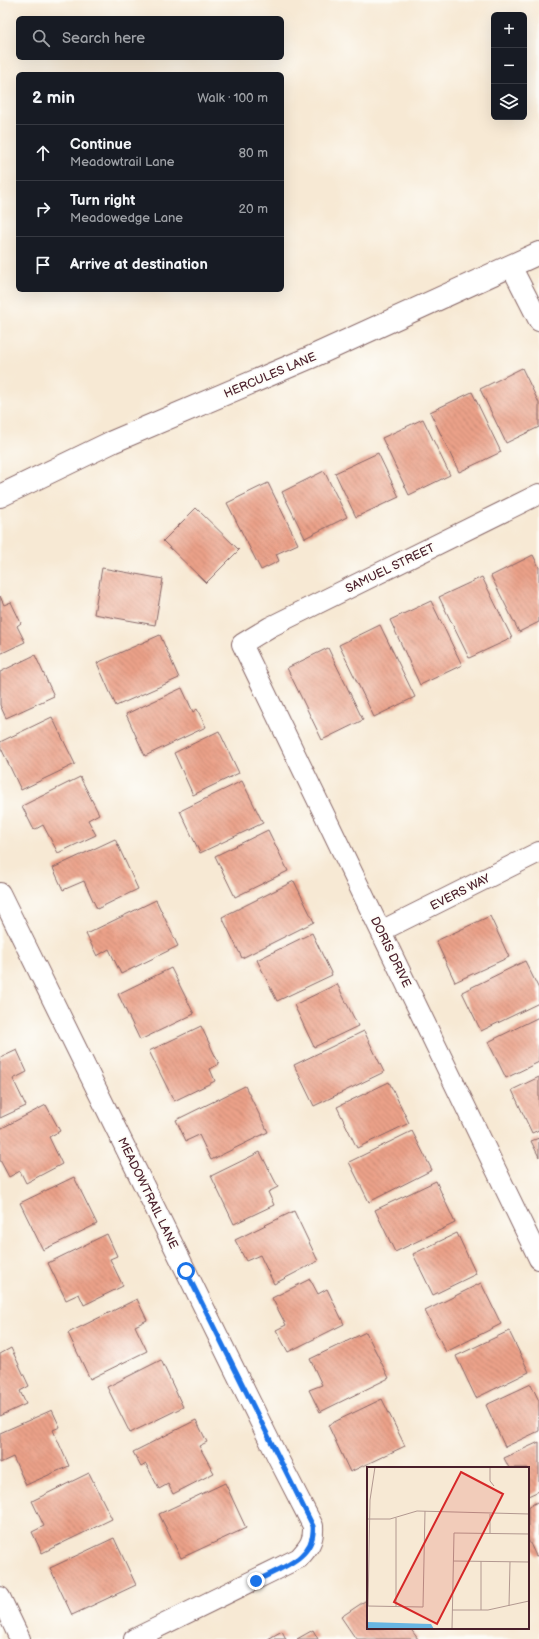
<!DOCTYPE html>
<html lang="en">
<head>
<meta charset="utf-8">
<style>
  :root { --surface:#171b24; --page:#20242c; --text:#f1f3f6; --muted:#9ea1a6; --line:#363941 }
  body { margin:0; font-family:"Balsamiq Sans",sans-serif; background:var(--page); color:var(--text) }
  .controls { position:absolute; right:12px; top:12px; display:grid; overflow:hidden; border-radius:6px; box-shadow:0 4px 16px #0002 }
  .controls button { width:36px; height:36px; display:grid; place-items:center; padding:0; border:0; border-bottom:1px solid var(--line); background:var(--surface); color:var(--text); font:20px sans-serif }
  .stop { position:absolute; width:12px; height:12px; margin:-9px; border:3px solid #1a73e8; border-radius:50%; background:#fff }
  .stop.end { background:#1a73e8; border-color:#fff; box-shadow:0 1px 4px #0008 }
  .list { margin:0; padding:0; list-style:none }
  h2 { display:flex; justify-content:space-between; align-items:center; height:52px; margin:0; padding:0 16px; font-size:17px }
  h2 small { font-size:13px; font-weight:400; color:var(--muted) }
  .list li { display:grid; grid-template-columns:26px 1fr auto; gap:12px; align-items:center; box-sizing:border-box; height:56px; padding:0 16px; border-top:1px solid var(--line) }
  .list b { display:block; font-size:15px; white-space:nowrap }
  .list p { margin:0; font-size:13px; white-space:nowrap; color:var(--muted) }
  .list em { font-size:13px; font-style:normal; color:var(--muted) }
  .icon { flex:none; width:22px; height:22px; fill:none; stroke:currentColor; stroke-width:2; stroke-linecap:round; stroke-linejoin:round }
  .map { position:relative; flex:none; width:539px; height:1639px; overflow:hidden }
  .search { position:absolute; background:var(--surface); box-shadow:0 4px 16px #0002; left:16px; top:16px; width:268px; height:44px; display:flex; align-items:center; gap:10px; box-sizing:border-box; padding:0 14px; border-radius:6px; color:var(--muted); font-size:15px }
  .panel { position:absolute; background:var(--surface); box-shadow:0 4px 16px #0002; left:16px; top:72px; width:268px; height:220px; border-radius:6px }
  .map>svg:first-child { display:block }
  .building { fill:url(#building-back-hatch) }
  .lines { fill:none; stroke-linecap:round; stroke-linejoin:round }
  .minor-casing { stroke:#876666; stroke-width:22 }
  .tertiary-casing { stroke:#876666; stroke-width:24 }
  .minor { stroke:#fff; stroke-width:20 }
  .tertiary { stroke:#fff; stroke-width:22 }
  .route { stroke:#1a73e8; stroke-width:5 }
  .labels { text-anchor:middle; stroke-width:4; stroke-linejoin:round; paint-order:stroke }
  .street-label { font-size:12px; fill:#4a1f2b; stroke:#fdfcf7 }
  .inset-road { fill:none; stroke:#b29890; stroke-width:1 }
  .view { fill:#d62828; fill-opacity:0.15; stroke:#d62828; stroke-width:2 }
  .inset-edge { fill:none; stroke:#4a1f2b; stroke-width:2 }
</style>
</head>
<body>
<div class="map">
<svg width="539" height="1639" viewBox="0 0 539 1639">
  <defs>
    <pattern id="building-back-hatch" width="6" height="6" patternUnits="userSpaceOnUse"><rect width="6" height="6" fill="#eba189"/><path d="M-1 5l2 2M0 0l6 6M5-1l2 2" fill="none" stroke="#c08370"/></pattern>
  </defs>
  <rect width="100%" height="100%" fill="#fdfcf7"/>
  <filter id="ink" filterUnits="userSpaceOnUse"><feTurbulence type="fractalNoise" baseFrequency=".025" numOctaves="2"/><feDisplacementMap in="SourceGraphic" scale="8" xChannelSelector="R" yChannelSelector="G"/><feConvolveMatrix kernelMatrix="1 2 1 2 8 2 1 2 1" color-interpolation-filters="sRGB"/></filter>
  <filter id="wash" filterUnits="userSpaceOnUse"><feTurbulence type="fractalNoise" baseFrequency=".012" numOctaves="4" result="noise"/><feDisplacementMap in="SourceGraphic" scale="16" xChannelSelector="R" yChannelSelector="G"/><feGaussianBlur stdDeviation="0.9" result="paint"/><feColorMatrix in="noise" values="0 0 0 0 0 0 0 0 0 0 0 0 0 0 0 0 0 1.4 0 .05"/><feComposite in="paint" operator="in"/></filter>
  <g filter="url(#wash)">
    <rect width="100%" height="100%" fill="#f7e9d4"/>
    <g id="blocks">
      <!-- building -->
      <g class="building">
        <polygon points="522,368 539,403 539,427 506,443 480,389"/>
        <polygon points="472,392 501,452 459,472 430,412"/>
        <polygon points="423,419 450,475 409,495 382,438"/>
        <polygon points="378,453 399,497 356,517 335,473"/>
        <polygon points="324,471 347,517 305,538 282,492"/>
        <polygon points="268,483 298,544 276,554 279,561 261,570 227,503"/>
        <polygon points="196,508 239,550 206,583 163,541"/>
        <polygon points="533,555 539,567 539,622 519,632 491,576"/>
        <polygon points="102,568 163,579 155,625 94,614"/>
        <polygon points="482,577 512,638 469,658 439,597"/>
        <polygon points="0,596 4,605 11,602 21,623 17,626 25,642 0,654"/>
        <polygon points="431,601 462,665 420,685 390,620"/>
        <polygon points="380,625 415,697 374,717 339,645"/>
        <polygon points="160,635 179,678 116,706 97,663"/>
        <polygon points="328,648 363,720 322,740 287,668"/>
        <polygon points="35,655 54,696 6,718 0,705 0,672"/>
        <polygon points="182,688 193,712 197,709 206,727 145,756 126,714"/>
        <polygon points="52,717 75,764 21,790 0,746 0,742"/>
        <polygon points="219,731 239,773 193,795 174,753"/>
        <polygon points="80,777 99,814 88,820 96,835 58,853 43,825 34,830 22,806"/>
        <polygon points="242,781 263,823 200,853 180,811"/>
        <polygon points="268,830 288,871 235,897 215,856"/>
        <polygon points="115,839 138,889 97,909 84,881 63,890 53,868"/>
        <polygon points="294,881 314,922 242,958 222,917"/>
        <polygon points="156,900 178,946 121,974 109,949 97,956 86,934"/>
        <polygon points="490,916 509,957 455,982 436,941"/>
        <polygon points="312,933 332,975 277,1001 257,960"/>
        <polygon points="525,961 539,989 539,1003 481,1031 462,992"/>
        <polygon points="171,968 194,1014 140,1040 118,994"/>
        <polygon points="337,984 358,1026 314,1047 294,1005"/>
        <polygon points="539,1017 539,1062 506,1078 488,1042"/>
        <polygon points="201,1026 219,1064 210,1069 215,1081 174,1101 149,1051"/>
        <polygon points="364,1031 384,1072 314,1106 294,1065"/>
        <polygon points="17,1050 27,1072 13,1079 26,1106 0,1118 0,1058"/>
        <polygon points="539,1077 539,1130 532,1133 512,1090"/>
        <polygon points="389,1082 409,1123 357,1148 337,1107"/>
        <polygon points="245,1086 268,1132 211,1160 199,1135 186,1141 176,1120"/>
        <polygon points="46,1105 60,1131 49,1137 62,1164 26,1183 20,1171 9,1177 0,1160 0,1129"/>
        <polygon points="412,1131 432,1170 369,1202 349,1162"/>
        <polygon points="539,1138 539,1157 531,1141"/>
        <polygon points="260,1152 278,1187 268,1192 274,1205 234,1224 211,1176"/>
        <polygon points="74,1177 97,1224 43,1250 20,1203"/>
        <polygon points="436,1181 455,1223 395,1252 375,1210"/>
        <polygon points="294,1211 318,1261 274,1284 260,1255 246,1261 235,1240"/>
        <polygon points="457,1233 476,1274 433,1295 413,1254"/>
        <polygon points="107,1234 117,1256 110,1259 123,1286 84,1305 79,1294 66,1300 48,1263"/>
        <polygon points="310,1279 318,1294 327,1289 344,1324 288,1352 276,1330 286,1325 272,1298"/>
        <polygon points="481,1283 501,1324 446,1352 425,1311"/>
        <polygon points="137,1299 147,1320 135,1326 147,1351 90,1379 68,1333"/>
        <polygon points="509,1331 529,1372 476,1398 456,1356"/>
        <polygon points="366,1332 389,1378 320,1412 309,1390 322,1385 310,1359"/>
        <polygon points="11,1348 29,1386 20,1391 26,1404 0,1416 0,1354"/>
        <polygon points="161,1360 183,1407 130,1433 107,1387"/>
        <polygon points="531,1384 539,1401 539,1431 505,1447 486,1405"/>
        <polygon points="382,1399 405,1446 350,1472 328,1425"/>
        <polygon points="52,1410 60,1427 53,1430 69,1466 26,1485 13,1457 0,1463 0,1433"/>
        <polygon points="196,1420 207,1442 199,1446 214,1473 173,1494 168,1484 159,1489 146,1464 141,1467 133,1452"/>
        <polygon points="539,1442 539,1491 528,1496 528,1468 509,1468 504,1458"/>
        <polygon points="89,1473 112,1519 42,1553 32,1532 44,1526 32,1501"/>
        <polygon points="225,1483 246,1528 181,1558 159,1514"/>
        <polygon points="539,1501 539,1555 536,1556 528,1539 528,1507"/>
        <polygon points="114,1538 136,1585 72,1615 50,1568"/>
        <polygon points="368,1599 368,1628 410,1628 418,1639 356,1639 341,1617"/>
        <polygon points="313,1630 318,1639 297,1639"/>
        <polygon points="282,1631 286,1639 268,1639"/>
      </g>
    </g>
  </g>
  <g filter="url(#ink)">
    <use href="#blocks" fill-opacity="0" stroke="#876666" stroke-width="1"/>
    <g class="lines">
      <defs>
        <g id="minor">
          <polyline points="511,266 539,321"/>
          <polyline points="539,494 270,627 242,644 539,1259"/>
          <path d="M0 893 277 1456 313 1526C314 1541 309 1547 299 1558L134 1639"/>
          <polyline points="381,931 539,852"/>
          <polyline points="0,1597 20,1639"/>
        </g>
        <polyline id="tertiary" points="0,496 112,442 309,358 539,253"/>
      </defs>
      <!-- minor casing -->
      <use href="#minor" class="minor-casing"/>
      <!-- tertiary casing -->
      <use href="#tertiary" class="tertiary-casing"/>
      <!-- minor -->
      <use href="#minor" class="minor"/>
      <!-- tertiary -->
      <use href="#tertiary" class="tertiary"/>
    </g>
  </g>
  <g class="lines" filter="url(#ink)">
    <!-- route -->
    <path class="route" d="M186 1271 313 1526C316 1558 281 1568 256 1581"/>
  </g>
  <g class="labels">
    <!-- street labels -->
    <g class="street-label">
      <text transform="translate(270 375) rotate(-23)" y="4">HERCULES LANE</text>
      <text transform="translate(390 568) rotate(-26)" y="4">SAMUEL STREET</text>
      <text transform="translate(460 892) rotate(-27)" y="4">EVERS WAY</text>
      <text transform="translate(391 952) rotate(64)" y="4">DORIS DRIVE</text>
      <text transform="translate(148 1193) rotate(64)" y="4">MEADOWTRAIL LANE</text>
    </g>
  </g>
  <!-- overview -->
  <g transform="translate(367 1467)">
    <rect width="162" height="162" fill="#f7e9d4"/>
    <path d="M0 155 64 157 67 162H0Z" fill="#68b6e2"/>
    <path class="inset-road" d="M123 0V14L127 19M123 47V66M29 51V140M0 52H23L50 44 162 47M86 94 162 95M0 139 56 140 58 44M1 139 3 33 8 0M142 139 143 95M85 143H121L162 134M114 143V94M85 162 87 66 162 67"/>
    <path class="view" d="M94 5 136 27 70 157 27 135Z"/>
    <rect width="162" height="162" class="inset-edge"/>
  </g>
</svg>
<div class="controls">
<button>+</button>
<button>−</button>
<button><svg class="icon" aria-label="layers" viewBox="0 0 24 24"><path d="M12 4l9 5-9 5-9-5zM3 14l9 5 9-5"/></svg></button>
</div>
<div class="stop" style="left:186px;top:1271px"></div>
<div class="stop end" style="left:256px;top:1581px"></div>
<div class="search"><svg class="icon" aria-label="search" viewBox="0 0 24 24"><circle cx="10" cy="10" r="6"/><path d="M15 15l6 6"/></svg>Search here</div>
<section class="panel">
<h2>2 min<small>Walk · 100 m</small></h2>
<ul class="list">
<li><svg class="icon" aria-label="ahead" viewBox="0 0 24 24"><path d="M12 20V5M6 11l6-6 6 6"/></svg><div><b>Continue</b><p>Meadowtrail Lane</p></div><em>80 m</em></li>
<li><svg class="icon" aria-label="right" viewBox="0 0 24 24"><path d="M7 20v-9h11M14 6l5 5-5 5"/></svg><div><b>Turn right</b><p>Meadowedge Lane</p></div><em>20 m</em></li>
<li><svg class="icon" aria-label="arrive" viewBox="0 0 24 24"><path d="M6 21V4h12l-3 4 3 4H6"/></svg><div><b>Arrive at destination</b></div></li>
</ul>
</section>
</div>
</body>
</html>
